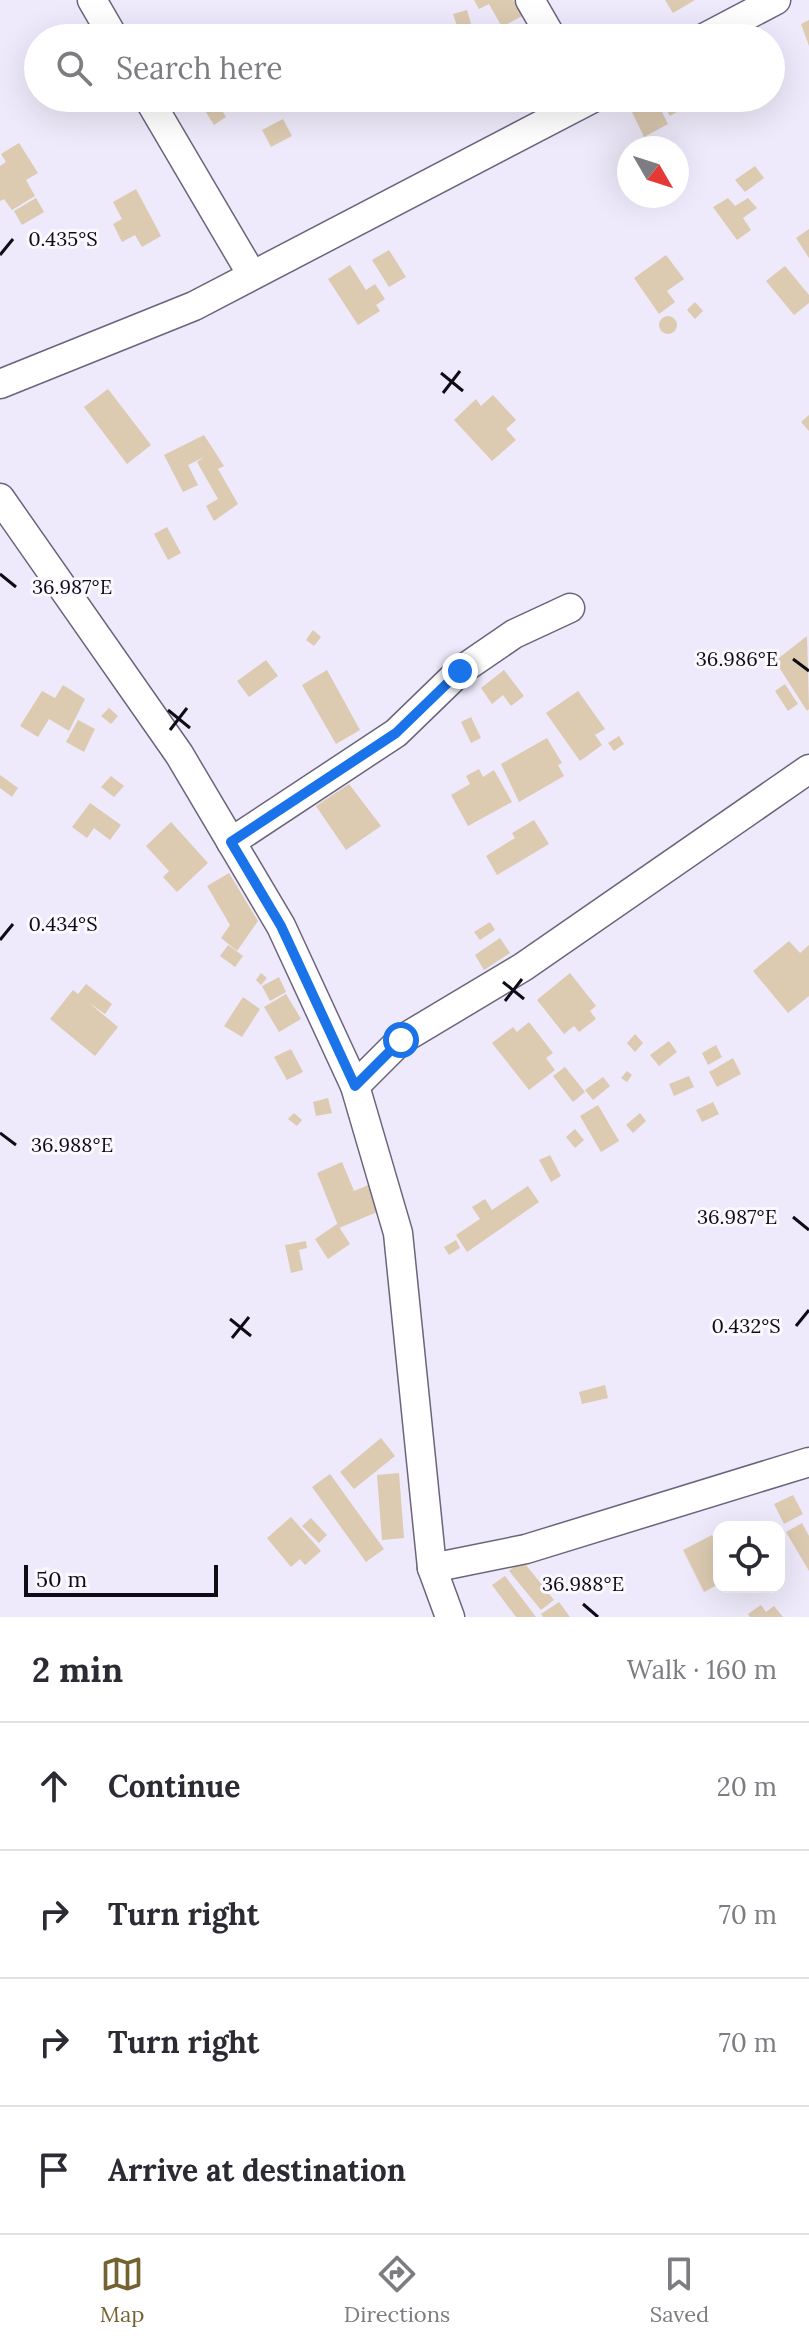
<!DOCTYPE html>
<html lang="en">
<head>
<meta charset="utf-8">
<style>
  :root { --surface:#fff; --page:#f2f2f3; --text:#2b2b33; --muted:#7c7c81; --line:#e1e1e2; --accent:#746331 }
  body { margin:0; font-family:Lora,serif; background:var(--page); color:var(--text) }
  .controls { position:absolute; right:24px; bottom:24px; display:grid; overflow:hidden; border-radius:16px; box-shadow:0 8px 32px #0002 }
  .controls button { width:72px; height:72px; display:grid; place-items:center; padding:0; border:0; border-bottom:2px solid var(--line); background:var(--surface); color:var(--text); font:40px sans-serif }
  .compass { position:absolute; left:617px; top:136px; width:72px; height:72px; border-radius:50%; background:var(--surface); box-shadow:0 8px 32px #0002; rotate:129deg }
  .scale { position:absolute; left:24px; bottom:20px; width:194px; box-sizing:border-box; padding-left:8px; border:4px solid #0f0c16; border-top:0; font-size:22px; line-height:28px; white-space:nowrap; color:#0f0c16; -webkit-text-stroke:6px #fbf9ff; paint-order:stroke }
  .stop { position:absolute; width:24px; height:24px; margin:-18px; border:6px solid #1a73e8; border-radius:50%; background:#fff }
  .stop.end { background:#1a73e8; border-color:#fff; box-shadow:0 2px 8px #0008 }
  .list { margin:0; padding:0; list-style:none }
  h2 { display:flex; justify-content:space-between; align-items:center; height:104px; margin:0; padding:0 32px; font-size:34px }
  h2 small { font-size:26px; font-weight:400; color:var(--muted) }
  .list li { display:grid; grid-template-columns:52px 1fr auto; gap:24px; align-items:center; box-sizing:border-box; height:128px; padding:0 32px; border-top:2px solid var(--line) }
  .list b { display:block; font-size:30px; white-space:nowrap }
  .list em { font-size:26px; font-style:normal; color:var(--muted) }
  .icon { flex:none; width:44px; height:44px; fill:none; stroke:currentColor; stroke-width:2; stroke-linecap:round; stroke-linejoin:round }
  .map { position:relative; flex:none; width:809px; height:1617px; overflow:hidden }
  .search { position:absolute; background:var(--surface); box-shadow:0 8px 32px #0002; left:24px; right:24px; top:24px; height:88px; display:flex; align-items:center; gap:20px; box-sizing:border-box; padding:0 28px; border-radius:44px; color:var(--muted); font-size:30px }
  .sheet { height:616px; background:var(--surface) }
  nav { display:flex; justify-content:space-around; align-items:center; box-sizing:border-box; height:112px; border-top:2px solid var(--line); background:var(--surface); font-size:22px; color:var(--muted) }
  nav a { display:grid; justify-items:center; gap:4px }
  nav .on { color:var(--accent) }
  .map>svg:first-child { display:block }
  .building { fill:#dccab1 }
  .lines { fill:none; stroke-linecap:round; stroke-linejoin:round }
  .minor-casing { stroke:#6a647c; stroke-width:31 }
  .minor { stroke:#fff; stroke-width:28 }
  .route { stroke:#1a73e8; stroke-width:10 }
  .ticks { fill:none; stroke:#0f0c16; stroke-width:3 }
  .ticks-label { font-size:20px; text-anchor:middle; fill:#0f0c16; stroke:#fbf9ff; stroke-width:6; stroke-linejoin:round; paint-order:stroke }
</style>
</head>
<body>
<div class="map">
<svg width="809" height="1617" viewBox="0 0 809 1617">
  <rect width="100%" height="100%" fill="#eeeafb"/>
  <!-- building -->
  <g class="building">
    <polygon points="474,0 513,0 522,16 502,27 489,4 479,9"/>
    <polygon points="665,0 695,0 673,13"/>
    <polygon points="467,10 472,27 459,32 453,14"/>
    <polygon points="809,20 809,46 801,24"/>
    <polygon points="361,25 367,38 332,38"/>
    <polygon points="230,28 236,38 213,38"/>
    <polygon points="57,98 86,98 69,112"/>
    <polygon points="659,98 700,98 670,116"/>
    <polygon points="215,99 226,117 214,125 202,106"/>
    <polygon points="656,100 668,124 644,137 632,112"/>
    <polygon points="283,119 292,136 271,147 262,130"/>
    <polygon points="19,143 38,173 26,180 35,196 12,210 4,199 0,201 0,166 6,162 1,154"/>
    <polygon points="755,166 764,178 745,192 735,180"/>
    <polygon points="136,189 161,236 142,247 135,235 122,242 113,224 122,219 113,202"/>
    <polygon points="36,198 44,212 22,225 14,211"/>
    <polygon points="728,198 735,206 748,198 757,208 743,218 751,230 737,240 713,207"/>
    <polygon points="809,229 809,258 796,238"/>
    <polygon points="389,250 406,277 389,287 372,260"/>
    <polygon points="666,255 684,279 667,291 675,302 659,314 634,278"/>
    <polygon points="350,265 366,290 375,284 385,299 376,305 380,311 358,325 328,279"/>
    <polygon points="785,266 809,295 809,303 794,315 766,281"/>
    <polygon points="695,302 703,311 695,319 687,310"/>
    <circle cx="668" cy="325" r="9"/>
    <polygon points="108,389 151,445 127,464 84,407"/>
    <polygon points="493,395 516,420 506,429 516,440 492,461 454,420 476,399 481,406"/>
    <polygon points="809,415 809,431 801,422"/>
    <polygon points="204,435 224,466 218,469 238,504 214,521 206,506 218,499 197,462 204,457 188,465 198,485 183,492 164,455"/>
    <polygon points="167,527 181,553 168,560 154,534"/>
    <polygon points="313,630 321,637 314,646 306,640"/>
    <polygon points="807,636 809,709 807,711 775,661"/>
    <polygon points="266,660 278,676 249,697 237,681"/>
    <polygon points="327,670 360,730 336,744 302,685"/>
    <polygon points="504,670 524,696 511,706 503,695 492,704 481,688"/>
    <polygon points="785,684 798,704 788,711 775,691"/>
    <polygon points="63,685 85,699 69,731 49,719 38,737 20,726 42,691 55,698"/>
    <polygon points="578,691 605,729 595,735 602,745 580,761 546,713"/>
    <polygon points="109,708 118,716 111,724 101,716"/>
    <polygon points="471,717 481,738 471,743 461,722"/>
    <polygon points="78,720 95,729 84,752 66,742"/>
    <polygon points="619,736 624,744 614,751 608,743"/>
    <polygon points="547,738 562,763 558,765 564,776 519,802 501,764"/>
    <polygon points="479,769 483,777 494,770 512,802 468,826 451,795 470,784 466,776"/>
    <polygon points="0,775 18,788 12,797 0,788"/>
    <polygon points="111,776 124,786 114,797 101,787"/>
    <polygon points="349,784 381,826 346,850 316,806"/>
    <polygon points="90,803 121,825 110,840 94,828 87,838 72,827"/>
    <polygon points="534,820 549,844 497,875 486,856 515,838 512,833"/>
    <polygon points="171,822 208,863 177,892 163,877 169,871 146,846"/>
    <polygon points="229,873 258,921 237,951 221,938 230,925 207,886"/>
    <polygon points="490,922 495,930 480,940 474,932"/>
    <polygon points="500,938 510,953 484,970 475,955"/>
    <polygon points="789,941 800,953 809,945 809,996 788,1013 753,971"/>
    <polygon points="228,945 243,956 235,967 220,956"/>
    <polygon points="261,973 267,978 261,985 256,980"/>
    <polygon points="570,973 596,1006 590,1011 596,1019 579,1032 574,1026 564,1034 537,1000"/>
    <polygon points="279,977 286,992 270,1001 262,986"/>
    <polygon points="86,984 112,1004 105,1014 88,1002 118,1027 95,1056 50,1019 73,990 78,994"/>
    <polygon points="286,994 301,1019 279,1032 264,1007"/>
    <polygon points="243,997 260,1009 242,1037 224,1026"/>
    <polygon points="529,1022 553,1053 546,1058 555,1070 529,1090 492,1043 513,1027 517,1032"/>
    <polygon points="635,1034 643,1043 635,1052 627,1043"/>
    <polygon points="669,1041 677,1052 659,1066 650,1055"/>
    <polygon points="716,1045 722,1057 708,1065 702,1053"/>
    <polygon points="291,1049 303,1072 287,1080 274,1057"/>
    <polygon points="733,1058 741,1074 717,1087 709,1072"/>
    <polygon points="565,1067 585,1092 573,1102 553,1076"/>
    <polygon points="627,1071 632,1075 627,1082 621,1078"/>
    <polygon points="689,1076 694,1087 674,1096 669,1084"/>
    <polygon points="603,1077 610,1086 593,1100 585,1090"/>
    <polygon points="328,1098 332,1113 316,1116 313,1102"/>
    <polygon points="713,1102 719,1114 702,1122 696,1110"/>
    <polygon points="598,1105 619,1141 601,1152 580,1116"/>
    <polygon points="294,1113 302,1120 297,1126 288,1119"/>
    <polygon points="640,1113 646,1121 633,1133 626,1125"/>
    <polygon points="575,1129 584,1140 575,1148 566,1137"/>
    <polygon points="550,1155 561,1176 551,1182 539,1160"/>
    <polygon points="342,1162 354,1191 371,1184 382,1210 339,1228 317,1173"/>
    <polygon points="528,1186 539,1202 467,1252 456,1235 480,1219 472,1207 485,1199 492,1210"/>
    <polygon points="337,1224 350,1244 328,1259 315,1239"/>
    <polygon points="456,1240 460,1248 449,1255 444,1247"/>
    <polygon points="306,1241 307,1248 299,1250 303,1270 291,1273 285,1245"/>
    <polygon points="605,1385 608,1398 582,1404 579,1392"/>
    <polygon points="381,1438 395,1456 354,1489 340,1472"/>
    <polygon points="399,1473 404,1538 382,1540 377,1475"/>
    <polygon points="330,1474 384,1549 366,1562 312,1487"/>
    <polygon points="793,1495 803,1514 784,1524 774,1504"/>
    <polygon points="291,1517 321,1551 305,1565 300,1559 291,1567 267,1538"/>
    <polygon points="311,1518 327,1535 319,1543 302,1526"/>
    <polygon points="802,1523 809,1536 809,1571 786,1532"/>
    <polygon points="712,1535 719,1549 719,1584 704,1592 683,1550"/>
    <polygon points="522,1560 554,1600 541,1610 509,1571"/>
    <polygon points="505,1576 536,1617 516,1617 492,1585"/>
    <polygon points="559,1602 570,1617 543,1617 541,1614"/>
    <polygon points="761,1605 766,1612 774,1606 783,1617 750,1617 748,1614"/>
  </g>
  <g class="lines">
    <defs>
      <g id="minor">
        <polyline points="92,0 114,38"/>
        <polyline points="530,0 552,38"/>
        <polyline points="704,38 776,0"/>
        <polyline points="148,98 252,275"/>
        <polyline points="0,384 194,306 593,98"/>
        <polyline points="0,498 179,754 281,926 355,1086 398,1233 432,1568 450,1617"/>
        <polyline points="231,842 396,733 460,671 514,634 570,608"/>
        <polyline points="355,1086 401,1040 523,967 809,769"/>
        <polyline points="432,1568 526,1549 809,1462"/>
      </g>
    </defs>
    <!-- minor casing -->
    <use href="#minor" class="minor-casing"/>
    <!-- minor -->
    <use href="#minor" class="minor"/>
  </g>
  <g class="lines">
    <!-- route -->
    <polyline class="route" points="401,1040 355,1086 281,926 231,842 396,733 460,671"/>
  </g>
  <!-- ticks -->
  <path class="ticks" d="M0 255 13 239M441 373 463 391M443 393 460 371M0 574 16 587M793 659 809 671M168 710 190 728M170 730 187 708M0 940 13 924M503 982 524 999M505 1001 522 979M0 1133 16 1145M793 1217 809 1230M230 1319 251 1336M796 1326 809 1310M232 1338 249 1317M583 1604 598 1617"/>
  <g class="ticks-label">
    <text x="63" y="246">0.435°S</text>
    <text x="72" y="594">36.987°E</text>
    <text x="737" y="666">36.986°E</text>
    <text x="63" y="931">0.434°S</text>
    <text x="72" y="1152">36.988°E</text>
    <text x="737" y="1224">36.987°E</text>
    <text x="746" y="1333">0.432°S</text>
    <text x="583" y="1591">36.988°E</text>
  </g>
</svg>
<div class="controls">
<button><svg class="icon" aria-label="locate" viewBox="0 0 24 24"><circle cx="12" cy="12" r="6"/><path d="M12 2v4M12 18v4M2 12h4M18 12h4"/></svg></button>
</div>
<svg class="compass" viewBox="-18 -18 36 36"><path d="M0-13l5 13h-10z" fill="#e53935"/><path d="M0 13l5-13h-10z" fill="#7c7c81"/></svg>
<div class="scale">50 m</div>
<div class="stop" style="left:401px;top:1040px"></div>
<div class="stop end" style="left:460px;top:671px"></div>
<div class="search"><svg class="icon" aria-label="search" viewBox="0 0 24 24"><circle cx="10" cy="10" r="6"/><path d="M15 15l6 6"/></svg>Search here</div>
</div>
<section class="sheet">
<h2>2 min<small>Walk · 160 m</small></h2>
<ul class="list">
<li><svg class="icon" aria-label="ahead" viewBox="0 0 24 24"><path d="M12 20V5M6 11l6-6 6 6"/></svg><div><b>Continue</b></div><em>20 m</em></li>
<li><svg class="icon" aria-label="right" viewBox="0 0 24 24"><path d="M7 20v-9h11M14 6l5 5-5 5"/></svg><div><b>Turn right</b></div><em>70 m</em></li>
<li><svg class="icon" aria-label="right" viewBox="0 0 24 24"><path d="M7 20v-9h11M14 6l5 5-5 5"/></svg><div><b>Turn right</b></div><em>70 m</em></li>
<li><svg class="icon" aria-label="arrive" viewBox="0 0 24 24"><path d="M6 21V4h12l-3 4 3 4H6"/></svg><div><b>Arrive at destination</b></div></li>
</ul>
</section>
<nav>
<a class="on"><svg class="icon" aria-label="map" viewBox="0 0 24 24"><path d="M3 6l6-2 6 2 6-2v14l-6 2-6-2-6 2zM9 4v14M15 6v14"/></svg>Map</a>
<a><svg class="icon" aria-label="directions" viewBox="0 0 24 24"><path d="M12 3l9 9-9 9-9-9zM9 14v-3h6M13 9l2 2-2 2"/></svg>Directions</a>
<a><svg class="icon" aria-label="saved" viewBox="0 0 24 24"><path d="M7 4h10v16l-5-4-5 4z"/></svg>Saved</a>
</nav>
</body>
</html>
